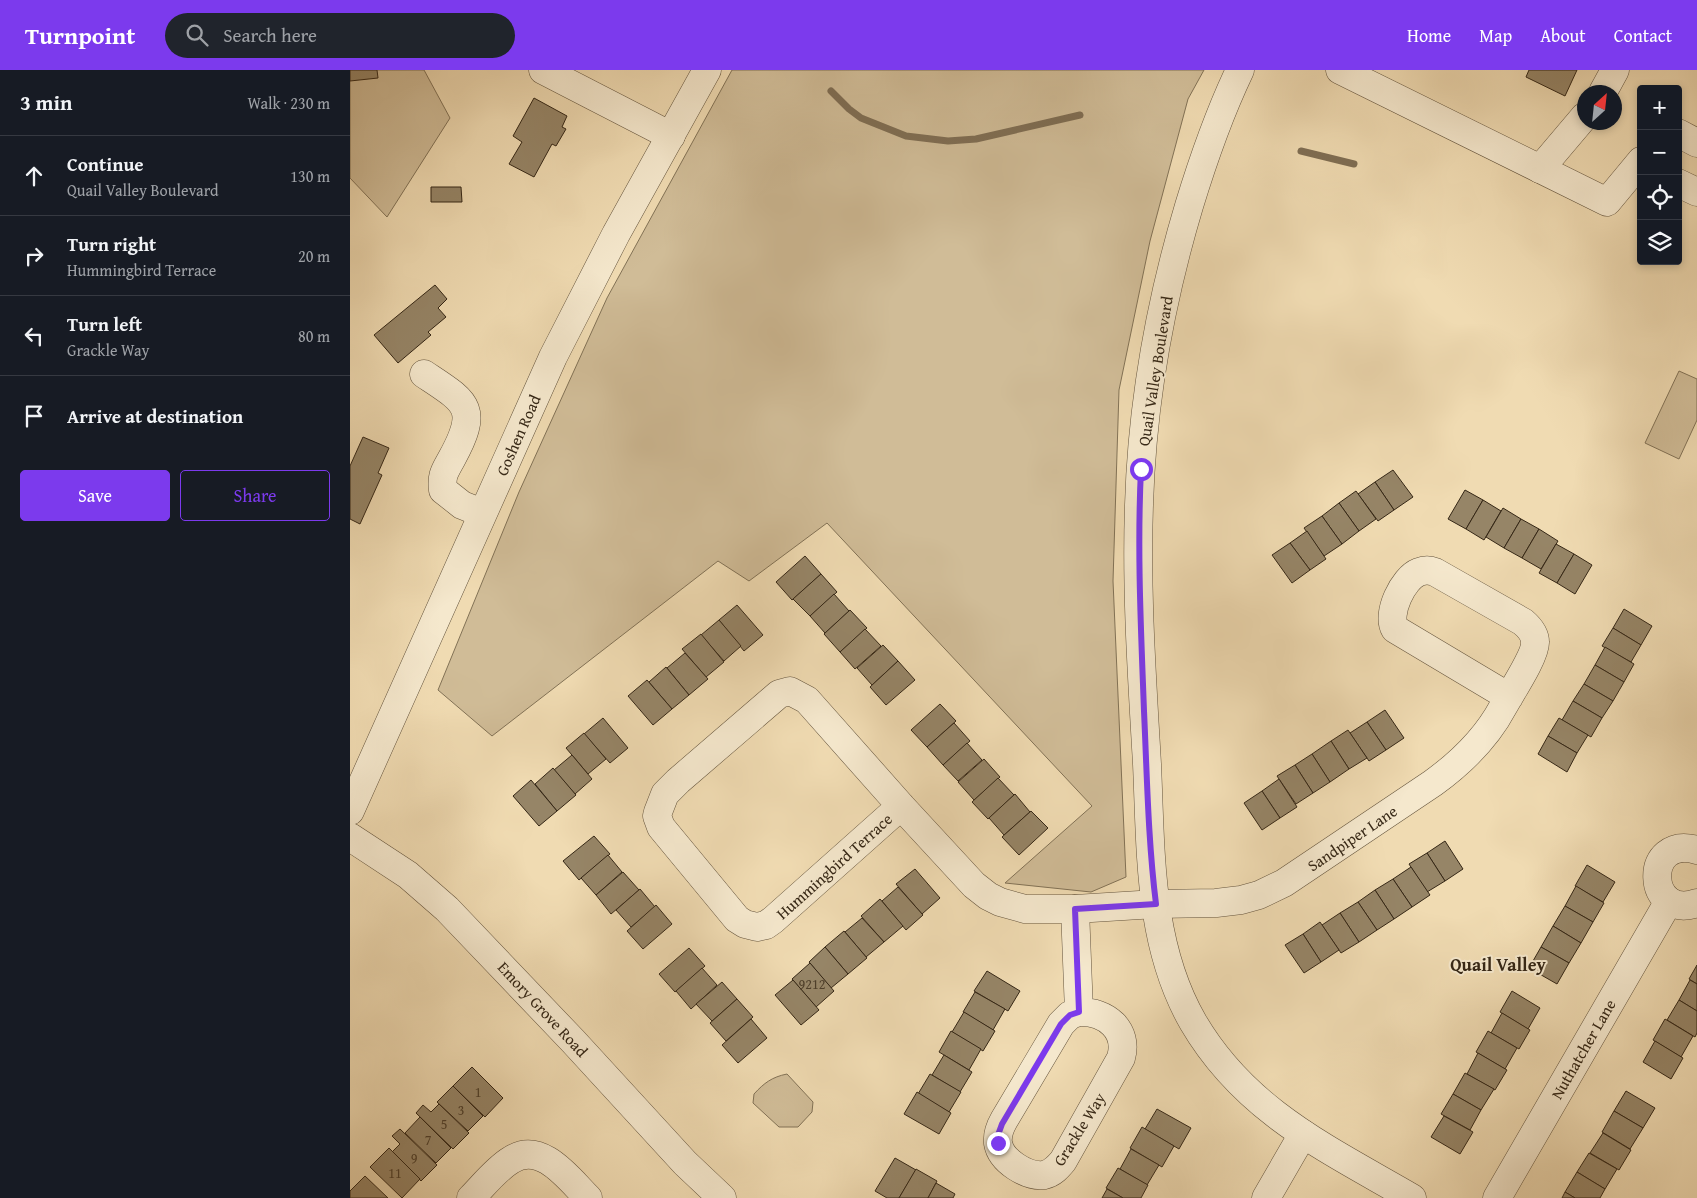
<!DOCTYPE html>
<html lang="en">
<head>
<meta charset="utf-8">
<style>
  :root { --surface:#171b24; --page:#20242c; --text:#f1f3f6; --muted:#9ea1a6; --line:#363941; --accent:#7c3aed }
  body { margin:0; font-family:"Gentium Book Plus",serif; background:var(--page); color:var(--text) }
  .controls { position:absolute; right:15px; top:15px; display:grid; overflow:hidden; border-radius:5px; box-shadow:0 2px 8px #0003 }
  .controls button { width:45px; height:45px; display:grid; place-items:center; padding:0; border:0; border-bottom:1px solid var(--line); background:var(--surface); color:var(--text); font:25px sans-serif }
  .compass { position:absolute; left:1227px; top:15px; width:45px; height:45px; border-radius:50%; background:var(--surface); box-shadow:0 2px 8px #0003; rotate:27deg }
  .stop { position:absolute; width:15px; height:15px; margin:-11px; border:4px solid #7c3aed; border-radius:50%; background:#fff }
  .stop.end { background:#7c3aed; border-color:#fff; box-shadow:0 1px 5px #0008 }
  .list { margin:0; padding:0; list-style:none }
  h2 { display:flex; justify-content:space-between; align-items:center; height:65px; margin:0; padding:0 20px; font-size:21px }
  h2 small { font-size:16px; font-weight:400; color:var(--muted) }
  .list li { display:grid; grid-template-columns:32px 1fr auto; gap:15px; align-items:center; box-sizing:border-box; height:80px; padding:0 20px; border-top:1px solid var(--line) }
  .list b { display:block; font-size:19px; white-space:nowrap }
  .list p { margin:0; font-size:16px; white-space:nowrap; color:var(--muted) }
  .list em { font-size:16px; font-style:normal; color:var(--muted) }
  .actions { display:flex; gap:10px; padding:15px 20px }
  .actions a { flex:1; padding:11px 0; border:1px solid var(--accent); border-radius:5px; text-align:center; font-size:18px; color:var(--accent) }
  .actions .main { background:var(--accent); color:#fff }
  .icon { flex:none; width:28px; height:28px; fill:none; stroke:currentColor; stroke-width:2; stroke-linecap:round; stroke-linejoin:round }
  .map { position:relative; flex:none; width:1347px; height:1128px; overflow:hidden }
  header { display:flex; align-items:center; gap:30px; box-sizing:border-box; height:70px; padding:0 25px; background:var(--accent); color:#fff }
  header strong { font-size:24px }
  nav { display:flex; gap:28px; margin-inline-start:auto; font-size:18px }
  .search { width:350px; height:45px; background:var(--page); display:flex; align-items:center; gap:12px; box-sizing:border-box; padding:0 18px; border-radius:28px; color:var(--muted); font-size:19px }
  main { display:flex }
  aside { flex:1; background:var(--surface) }
  .map>svg:first-child { display:block }
  .green { fill:#d0bc97; stroke:#827256 }
  .lines { fill:none; stroke-linecap:round; stroke-linejoin:round }
  .stream { stroke:#7f6e54; stroke-width:7 }
  .building { fill:#968567; stroke:#352716 }
  .minor-casing { stroke:#64543d; stroke-width:29 }
  .minor { stroke:#f5e8cd; stroke-width:28 }
  .route { stroke:#7c3aed; stroke-width:6 }
  .labels { text-anchor:middle; stroke-width:4; stroke-linejoin:round; paint-order:stroke }
  .number-label { font-size:14px; fill:#4d3e2a }
  .street-label { font-size:16px; fill:#352716; stroke:#f5e8cd }
  .neighbourhood-label { font-size:18px; font-weight:bold; fill:#352716; stroke:#f5e8cd }
</style>
</head>
<body>
<header>
<strong>Turnpoint</strong>
<div class="search"><svg class="icon" aria-label="search" viewBox="0 0 24 24"><circle cx="10" cy="10" r="6"/><path d="M15 15l6 6"/></svg>Search here</div>
<nav><a>Home</a><a>Map</a><a>About</a><a>Contact</a></nav>
</header>
<main>
<aside>
<h2>3 min<small>Walk · 230 m</small></h2>
<ul class="list">
<li><svg class="icon" aria-label="ahead" viewBox="0 0 24 24"><path d="M12 20V5M6 11l6-6 6 6"/></svg><div><b>Continue</b><p>Quail Valley Boulevard</p></div><em>130 m</em></li>
<li><svg class="icon" aria-label="right" viewBox="0 0 24 24"><path d="M7 20v-9h11M14 6l5 5-5 5"/></svg><div><b>Turn right</b><p>Hummingbird Terrace</p></div><em>20 m</em></li>
<li><svg class="icon" aria-label="left" viewBox="0 0 24 24"><path d="M17 20v-9H6M10 6l-5 5 5 5"/></svg><div><b>Turn left</b><p>Grackle Way</p></div><em>80 m</em></li>
<li><svg class="icon" aria-label="arrive" viewBox="0 0 24 24"><path d="M6 21V4h12l-3 4 3 4H6"/></svg><div><b>Arrive at destination</b></div></li>
</ul>
<div class="actions"><a class="main">Save</a><a>Share</a></div>
</aside>
<div class="map">
<svg width="1347" height="1128" viewBox="0 0 1347 1128">
  <rect width="100%" height="100%" fill="#f0dbb2"/>
  <filter id="stains"><feTurbulence type="fractalNoise" baseFrequency=".004" numOctaves="4"/><feColorMatrix values="0 0 0 0 .2 0 0 0 0 .09 0 0 0 0 .02 0 0 0 .5 -.17"/></filter>
  <radialGradient id="worn" r=".72"><stop offset=".6" stop-color="#630" stop-opacity="0"/><stop offset="1" stop-color="#630" stop-opacity=".3"/></radialGradient>
  <!-- green -->
  <g class="green">
    <polygon points="0,0 74,0 100,48 37,147 0,108"/>
    <polygon points="382,0 854,0 838,29 800,171 769,320 763,511 776,807 741,822 655,813 742,736 477,453 399,511 368,491 142,666 88,620 169,422 257,228"/>
    <polygon points="1329,301 1347,309 1347,350 1329,389 1295,373"/>
    <path d="M437 1004 463 1032 462 1042 448 1057H429L403 1033 404 1024C414 1013 422 1007 437 1004Z"/>
  </g>
  <g class="lines">
    <!-- stream -->
    <g class="stream">
      <polyline points="481,21 499,39 511,48 556,66 598,71 626,69 730,45"/>
      <polyline points="951,81 1004,94"/>
    </g>
  </g>
  <!-- building -->
  <g class="building">
    <polygon points="0,0 27,0 28,8 0,11"/>
    <polygon points="1179,0 1227,0 1215,26 1176,7"/>
    <polygon points="184,28 217,46 212,57 216,59 206,76 202,74 184,107 159,94 172,72 163,66"/>
    <polygon points="81,117 111,117 112,132 81,132"/>
    <polygon points="85,215 97,229 88,238 96,247 78,262 81,265 48,293 24,265"/>
    <polygon points="13,367 39,378 28,403 32,405 10,454 0,449 0,396"/>
    <polygon points="1043,400 1063,427 1044,440 1025,412"/>
    <polygon points="1025,412 1044,440 1028,451 1008,424"/>
    <polygon points="1115,420 1133,430 1116,459 1098,449"/>
    <polygon points="1006,421 1026,449 1009,461 989,433"/>
    <polygon points="1133,430 1151,441 1134,470 1116,459"/>
    <polygon points="989,433 1009,461 992,474 972,446"/>
    <polygon points="1153,438 1171,449 1154,478 1136,467"/>
    <polygon points="972,446 992,474 974,486 954,458"/>
    <polygon points="1171,449 1189,459 1172,488 1154,478"/>
    <polygon points="1189,459 1208,471 1191,499 1172,488"/>
    <polygon points="957,461 976,489 960,500 940,473"/>
    <polygon points="940,473 960,500 942,513 922,485"/>
    <polygon points="1206,474 1224,484 1207,513 1189,503"/>
    <polygon points="1224,484 1242,495 1225,524 1207,513"/>
    <polygon points="455,486 471,504 442,530 426,512"/>
    <polygon points="471,504 487,522 460,546 443,529"/>
    <polygon points="484,524 499,541 475,563 460,546"/>
    <polygon points="387,535 413,565 394,581 369,550"/>
    <polygon points="1274,539 1302,556 1291,575 1263,558"/>
    <polygon points="500,540 517,558 490,582 474,564"/>
    <polygon points="369,550 391,576 374,591 351,565"/>
    <polygon points="1263,558 1291,575 1281,592 1252,576"/>
    <polygon points="515,559 531,576 505,599 490,582"/>
    <polygon points="351,564 374,592 356,607 332,579"/>
    <polygon points="533,575 548,591 522,615 507,598"/>
    <polygon points="1255,577 1284,594 1274,612 1245,595"/>
    <polygon points="335,583 358,609 339,625 317,598"/>
    <polygon points="548,591 565,610 536,635 520,617"/>
    <polygon points="1245,595 1274,612 1263,631 1234,614"/>
    <polygon points="316,597 339,625 322,639 299,612"/>
    <polygon points="297,610 322,639 303,655 278,626"/>
    <polygon points="1234,614 1263,631 1252,648 1223,631"/>
    <polygon points="1223,631 1252,648 1241,667 1212,650"/>
    <polygon points="590,634 606,651 577,677 561,660"/>
    <polygon points="1035,640 1054,668 1036,680 1017,652"/>
    <polygon points="253,648 278,678 260,693 234,664"/>
    <polygon points="1209,648 1238,665 1227,683 1198,666"/>
    <polygon points="1017,652 1036,680 1019,691 1000,663"/>
    <polygon points="604,653 620,671 593,695 577,677"/>
    <polygon points="998,660 1017,688 999,699 981,671"/>
    <polygon points="234,663 256,689 238,704 216,678"/>
    <polygon points="1198,666 1227,683 1217,702 1188,684"/>
    <polygon points="981,671 999,699 980,712 962,684"/>
    <polygon points="617,673 632,690 608,711 593,695"/>
    <polygon points="962,684 980,712 963,723 945,695"/>
    <polygon points="222,685 242,709 225,724 204,700"/>
    <polygon points="634,689 650,707 624,730 608,712"/>
    <polygon points="945,695 963,723 946,734 927,706"/>
    <polygon points="203,698 226,725 207,741 185,714"/>
    <polygon points="648,708 664,725 638,749 622,732"/>
    <polygon points="929,709 947,737 930,748 912,721"/>
    <polygon points="181,710 207,741 189,756 163,726"/>
    <polygon points="912,721 930,748 912,760 894,733"/>
    <polygon points="665,724 680,742 654,765 639,748"/>
    <polygon points="681,741 698,758 669,785 652,767"/>
    <polygon points="244,766 260,784 229,810 213,791"/>
    <polygon points="1095,771 1113,799 1095,811 1077,783"/>
    <polygon points="1077,783 1095,811 1077,822 1059,794"/>
    <polygon points="258,785 272,802 246,825 231,808"/>
    <polygon points="1237,795 1265,812 1253,832 1225,816"/>
    <polygon points="1061,797 1080,825 1062,837 1043,809"/>
    <polygon points="565,799 590,828 572,844 546,814"/>
    <polygon points="273,802 289,820 261,844 246,825"/>
    <polygon points="1043,809 1062,837 1044,849 1025,820"/>
    <polygon points="1226,816 1254,833 1243,852 1215,836"/>
    <polygon points="548,817 573,845 556,860 532,831"/>
    <polygon points="290,819 305,837 281,857 266,840"/>
    <polygon points="1025,820 1044,849 1027,860 1008,832"/>
    <polygon points="530,829 553,856 534,872 511,846"/>
    <polygon points="1008,832 1027,860 1009,872 990,843"/>
    <polygon points="306,835 322,854 293,879 277,861"/>
    <polygon points="1215,836 1243,852 1231,873 1203,856"/>
    <polygon points="990,843 1009,872 991,883 972,855"/>
    <polygon points="512,848 534,872 516,887 495,862"/>
    <polygon points="970,852 989,880 971,892 953,864"/>
    <polygon points="1203,856 1231,873 1219,893 1191,877"/>
    <polygon points="494,861 517,888 498,904 475,877"/>
    <polygon points="953,864 971,892 954,903 935,875"/>
    <polygon points="475,877 498,904 481,918 459,892"/>
    <polygon points="1191,877 1219,893 1207,914 1179,898"/>
    <polygon points="339,878 355,896 325,922 309,904"/>
    <polygon points="460,893 484,921 466,937 442,909"/>
    <polygon points="1347,895 1347,914 1339,909"/>
    <polygon points="352,898 367,915 341,939 326,921"/>
    <polygon points="637,901 670,921 658,941 624,921"/>
    <polygon points="443,910 469,940 451,955 425,925"/>
    <polygon points="1340,910 1347,914 1347,941 1329,930"/>
    <polygon points="372,912 387,929 362,951 346,934"/>
    <polygon points="1162,921 1190,938 1178,959 1150,942"/>
    <polygon points="625,922 655,939 643,960 613,942"/>
    <polygon points="387,929 403,947 376,971 360,953"/>
    <polygon points="1329,930 1347,941 1347,963 1345,967 1317,950"/>
    <polygon points="614,942 645,961 633,981 602,962"/>
    <polygon points="1152,943 1180,960 1169,979 1141,963"/>
    <polygon points="401,949 417,968 388,993 372,975"/>
    <polygon points="1315,949 1343,966 1331,987 1303,970"/>
    <polygon points="601,961 631,979 619,1000 589,982"/>
    <polygon points="1138,961 1167,978 1155,999 1126,982"/>
    <polygon points="1305,971 1333,988 1321,1009 1293,992"/>
    <polygon points="1128,983 1157,1000 1145,1020 1117,1004"/>
    <polygon points="594,985 622,1002 610,1022 582,1005"/>
    <polygon points="122,997 153,1028 135,1047 103,1016"/>
    <polygon points="1115,1003 1144,1019 1131,1040 1103,1024"/>
    <polygon points="580,1004 611,1022 599,1042 568,1024"/>
    <polygon points="103,1016 133,1046 118,1061 87,1032"/>
    <polygon points="1276,1021 1305,1038 1293,1058 1264,1041"/>
    <polygon points="567,1022 601,1043 589,1064 554,1044"/>
    <polygon points="1103,1024 1131,1040 1120,1060 1091,1044"/>
    <polygon points="89,1034 119,1063 103,1079 66,1043 73,1035 81,1042"/>
    <polygon points="807,1039 841,1058 829,1079 795,1059"/>
    <polygon points="1264,1041 1293,1058 1280,1079 1252,1062"/>
    <polygon points="1094,1046 1123,1062 1110,1084 1081,1067"/>
    <polygon points="70,1047 101,1078 86,1093 55,1063"/>
    <polygon points="792,1057 824,1076 812,1097 780,1078"/>
    <polygon points="50,1059 87,1095 71,1111 42,1082 50,1074 42,1066"/>
    <polygon points="1253,1063 1281,1080 1269,1100 1240,1083"/>
    <polygon points="39,1078 70,1109 52,1128 20,1097"/>
    <polygon points="781,1079 809,1095 797,1115 770,1099"/>
    <polygon points="1239,1083 1267,1099 1255,1119 1227,1102"/>
    <polygon points="545,1088 566,1100 549,1128 537,1128 525,1121"/>
    <polygon points="768,1098 798,1115 791,1128 773,1128 756,1118"/>
    <polygon points="566,1099 587,1111 586,1113 578,1128 549,1128"/>
    <polygon points="1227,1102 1255,1119 1250,1128 1225,1128 1215,1122"/>
    <polygon points="15,1106 38,1128 0,1128 0,1121"/>
    <polygon points="586,1113 605,1124 603,1128 578,1128"/>
    <polygon points="757,1119 773,1128 752,1128"/>
    <polygon points="1215,1122 1225,1128 1212,1128"/>
  </g>
  <g class="lines">
    <defs>
      <g id="minor">
        <polyline points="193,0 321,66"/>
        <path d="M890 0C869 44 853 90 839 136 810 233 792 333 789 435 786 521 792 608 797 694 801 781 798 874 843 952 895 1041 976 1078 1062 1128"/>
        <polyline points="990,0 1257,132 1291,91"/>
        <polyline points="1253,22 1265,0"/>
        <polyline points="1328,63 1347,73"/>
        <polyline points="1190,99 1234,47"/>
        <polyline points="1328,113 1347,122"/>
        <path d="M74 304C116 332 130 337 102 388 95 401 91 405 93 420L112 435 132 443"/>
        <path d="M551 736 423 850 416 855 407 857 395 854 387 849 311 757 307 746 308 742 315 724 328 711 429 624 440 621 457 630 551 736 624 815 638 826 650 832 675 839H725L806 834 866 833 891 830 909 825 934 813 1083 713C1112 692 1136 669 1153 637 1160 624 1186 585 1185 572 1185 564 1180 558 1173 552L1085 502C1080 500 1074 500 1069 502 1053 508 1036 544 1045 559L1159 627"/>
        <polyline points="0,741 203,287 266,164 357,0"/>
        <polyline points="0,767 58,805 97,839 223,971 335,1093 372,1128"/>
        <path d="M1347 780C1292 764 1296 851 1347 833"/>
        <path d="M725 839 729 942 720 945 711 954 654 1050C650 1057 647 1065 648 1073 651 1091 677 1107 694 1105 703 1103 708 1097 713 1091L771 988C779 960 756 941 729 942"/>
        <path d="M121 1128C133 1116 146 1099 161 1090 191 1070 219 1109 238 1128"/>
        <polyline points="916,1128 953,1064"/>
        <polyline points="1147,1128 1319,831"/>
      </g>
    </defs>
    <!-- minor casing -->
    <use href="#minor" class="minor-casing"/>
    <!-- minor -->
    <use href="#minor" class="minor"/>
  </g>
  <g class="lines">
    <!-- route -->
    <path class="route" d="M648 1073V1065L652 1054 711 954 720 945 729 942 725 839 806 834C798 770 797 705 794 641 791 560 787 480 791 399"/>
  </g>
  <g class="labels">
    <!-- number labels -->
    <g class="number-label">
      <text x="462" y="919">9212</text>
      <text x="128" y="1027">1</text>
      <text x="111" y="1045">3</text>
      <text x="94" y="1059">5</text>
      <text x="78" y="1075">7</text>
      <text x="64" y="1093">9</text>
      <text x="45" y="1108">11</text>
    </g>
    <!-- street labels -->
    <g class="street-label">
      <text transform="translate(805 301) rotate(-81)" y="6">Quail Valley Boulevard</text>
      <text transform="translate(168 365) rotate(-66)" y="6">Goshen Road</text>
      <text transform="translate(1002 768) rotate(-34)" y="6">Sandpiper Lane</text>
      <text transform="translate(484 796) rotate(-42)" y="6">Hummingbird Terrace</text>
      <text transform="translate(193 939) rotate(47)" y="6">Emory Grove Road</text>
      <text transform="translate(1233 979) rotate(-60)" y="6">Nuthatcher Lane</text>
      <text transform="translate(729 1059) rotate(-58)" y="6">Grackle Way</text>
    </g>
    <!-- neighbourhood labels -->
    <g class="neighbourhood-label">
      <text x="1148" y="901">Quail Valley</text>
    </g>
  </g>
  <rect width="100%" height="100%" filter="url(#stains)"/>
  <rect width="100%" height="100%" fill="url(#worn)"/>
</svg>
<div class="controls">
<button>+</button>
<button>−</button>
<button><svg class="icon" aria-label="locate" viewBox="0 0 24 24"><circle cx="12" cy="12" r="6"/><path d="M12 2v4M12 18v4M2 12h4M18 12h4"/></svg></button>
<button><svg class="icon" aria-label="layers" viewBox="0 0 24 24"><path d="M12 4l9 5-9 5-9-5zM3 14l9 5 9-5"/></svg></button>
</div>
<svg class="compass" viewBox="-18 -18 36 36"><path d="M0-13l5 13h-10z" fill="#e53935"/><path d="M0 13l5-13h-10z" fill="#9ea1a6"/></svg>
<div class="stop" style="left:791px;top:399px"></div>
<div class="stop end" style="left:648px;top:1073px"></div>
</div>
</main>
</body>
</html>
